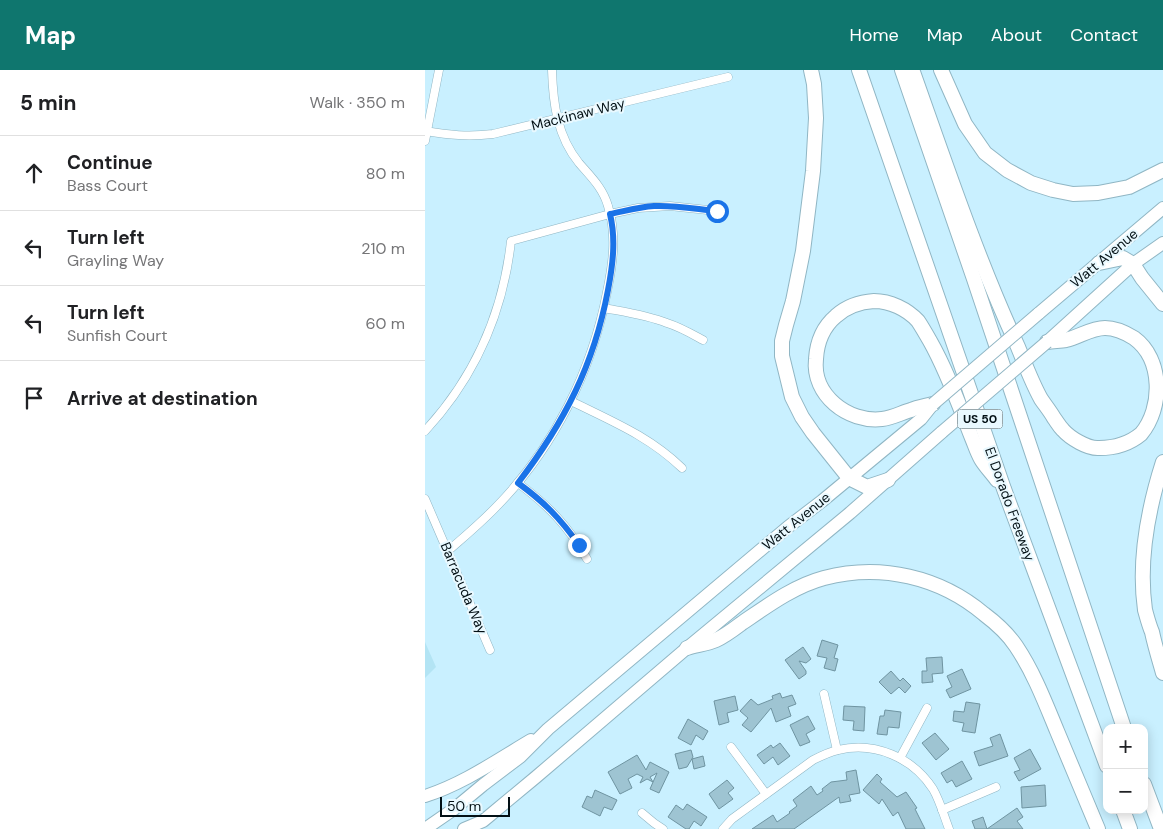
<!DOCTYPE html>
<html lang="en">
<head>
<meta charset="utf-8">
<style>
  :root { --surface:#fff; --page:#f6f6f6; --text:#202124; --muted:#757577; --line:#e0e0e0; --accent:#0f766e }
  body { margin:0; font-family:"DM Sans",sans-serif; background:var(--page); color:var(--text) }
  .controls { position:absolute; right:15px; bottom:15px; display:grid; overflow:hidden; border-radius:10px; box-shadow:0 2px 12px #0003 }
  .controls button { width:45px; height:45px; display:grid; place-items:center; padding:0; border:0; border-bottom:1px solid var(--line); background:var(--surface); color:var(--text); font:25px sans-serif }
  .scale { position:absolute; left:15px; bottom:12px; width:70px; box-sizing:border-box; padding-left:5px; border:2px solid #031015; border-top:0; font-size:14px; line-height:18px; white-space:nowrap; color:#031015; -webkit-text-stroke:4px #e9f9ff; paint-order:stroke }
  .stop { position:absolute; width:15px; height:15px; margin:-11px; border:4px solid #1a73e8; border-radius:50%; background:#fff }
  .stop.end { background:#1a73e8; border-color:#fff; box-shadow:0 1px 5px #0008 }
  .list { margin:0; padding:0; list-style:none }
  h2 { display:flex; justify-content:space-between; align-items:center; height:65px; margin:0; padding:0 20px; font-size:21px }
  h2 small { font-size:16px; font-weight:400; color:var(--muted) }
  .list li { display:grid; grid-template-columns:32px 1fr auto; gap:15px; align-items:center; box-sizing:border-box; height:75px; padding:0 20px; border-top:1px solid var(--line) }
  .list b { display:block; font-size:19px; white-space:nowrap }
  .list p { margin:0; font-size:16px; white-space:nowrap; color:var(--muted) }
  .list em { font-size:16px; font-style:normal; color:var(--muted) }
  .icon { flex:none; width:28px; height:28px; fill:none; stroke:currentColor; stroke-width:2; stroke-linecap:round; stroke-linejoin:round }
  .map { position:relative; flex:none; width:738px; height:759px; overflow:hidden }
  header { display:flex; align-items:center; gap:30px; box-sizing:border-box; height:70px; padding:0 25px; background:var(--accent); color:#fff }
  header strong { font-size:24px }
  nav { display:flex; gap:28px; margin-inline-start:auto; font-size:18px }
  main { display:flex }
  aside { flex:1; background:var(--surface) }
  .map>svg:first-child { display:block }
  .built { fill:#b3e4f4 }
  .building { fill:#9ec4d2; stroke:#6f94a1 }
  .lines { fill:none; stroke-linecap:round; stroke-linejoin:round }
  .street-casing { stroke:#90b6c4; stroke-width:9 }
  .primary-casing { stroke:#90b6c4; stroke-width:14 }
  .highway-casing { stroke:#90b6c4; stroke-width:16 }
  .street { stroke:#fff; stroke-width:8 }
  .primary { stroke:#fff; stroke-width:12 }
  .highway { stroke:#fff; stroke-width:14 }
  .primary-bridge-casing { stroke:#90b6c4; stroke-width:14; stroke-linecap:butt }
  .primary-bridge { stroke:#fff; stroke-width:12 }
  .route { stroke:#1a73e8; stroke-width:6 }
  .labels { text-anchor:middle; stroke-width:4; stroke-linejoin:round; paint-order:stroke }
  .shield { fill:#e9f9ff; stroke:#48565b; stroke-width:1 }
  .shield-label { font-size:12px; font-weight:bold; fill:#031015 }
  .street-label { font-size:14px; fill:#031015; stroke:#e9f9ff }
</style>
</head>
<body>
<header>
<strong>Map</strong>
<nav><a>Home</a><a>Map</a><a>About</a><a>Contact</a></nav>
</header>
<main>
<aside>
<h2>5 min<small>Walk · 350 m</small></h2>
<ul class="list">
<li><svg class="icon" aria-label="ahead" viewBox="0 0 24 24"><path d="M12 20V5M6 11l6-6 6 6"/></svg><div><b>Continue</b><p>Bass Court</p></div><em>80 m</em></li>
<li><svg class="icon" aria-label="left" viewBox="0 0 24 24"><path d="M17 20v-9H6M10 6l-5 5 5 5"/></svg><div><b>Turn left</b><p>Grayling Way</p></div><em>210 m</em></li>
<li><svg class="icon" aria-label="left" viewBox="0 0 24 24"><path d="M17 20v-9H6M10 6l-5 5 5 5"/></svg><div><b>Turn left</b><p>Sunfish Court</p></div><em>60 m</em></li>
<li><svg class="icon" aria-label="arrive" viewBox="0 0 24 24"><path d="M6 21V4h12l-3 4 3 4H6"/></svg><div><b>Arrive at destination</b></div></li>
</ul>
</aside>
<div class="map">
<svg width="738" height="759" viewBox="0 0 738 759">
  <rect width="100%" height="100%" fill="#c9f0ff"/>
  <!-- built -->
  <polygon class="built" points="0,572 11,597 0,608"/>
  <!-- building -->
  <g class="building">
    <polygon points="397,570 413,575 409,588 413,589 410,601 399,598 402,588 392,586"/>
    <polygon points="378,577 386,589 381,593 374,591 381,601 381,604 374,609 360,590"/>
    <polygon points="517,587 518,603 507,604 508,612 497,613 497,601 502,601 501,588"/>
    <polygon points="537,599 546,619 525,628 521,620 527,617 522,606"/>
    <polygon points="466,601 475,611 478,608 486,616 480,623 474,617 466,624 454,612"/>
    <polygon points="355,623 357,628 367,625 371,634 363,637 366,646 351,652 346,638 326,662 317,655 323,648 315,641 326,629 333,635 348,629 347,626"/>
    <polygon points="310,626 313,640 302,643 304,652 294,655 289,631"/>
    <polygon points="541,632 555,634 550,663 537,661 539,653 528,651 529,641 539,642"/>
    <polygon points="419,636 440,637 439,661 428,660 429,651 418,650"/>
    <polygon points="460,640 476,642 474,658 463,657 462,665 452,664 455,646 459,646"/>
    <polygon points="383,646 390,659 381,664 385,672 375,676 365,655"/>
    <polygon points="263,649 283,661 278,670 271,665 266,675 253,668"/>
    <polygon points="510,663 524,679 511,690 497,673"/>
    <polygon points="575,664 583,686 554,696 549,682 568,676 565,668"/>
    <polygon points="355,673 365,686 353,695 348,687 339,694 332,685 346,675 348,678"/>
    <polygon points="605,679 616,699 594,711 589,702 595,700 589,688"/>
    <polygon points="266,680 268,687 262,697 254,699 250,684"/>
    <polygon points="212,685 221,700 225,692 244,702 234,723 225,719 232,703 225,707 228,712 222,709 215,713 218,707 212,704 203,709 207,718 195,724 183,702"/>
    <polygon points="278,686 280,696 269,699 267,689"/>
    <polygon points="537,691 547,709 531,717 527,710 522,713 516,703"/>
    <polygon points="431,700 435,723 424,725 426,731 415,733 414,727 369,759 327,759 348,745 352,752 365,743 364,742 372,736 368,730 386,716 392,725 398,721 397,719 406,712 422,710 421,702"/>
    <polygon points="452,704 457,709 455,712 472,727 481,722 492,738 490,739 500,759 481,759 473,742 468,746 457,729 454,734 438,720"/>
    <polygon points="302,710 309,718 303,723 308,729 294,739 284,724"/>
    <polygon points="620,715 621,736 597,738 596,717"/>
    <polygon points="170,720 192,730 187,740 179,737 175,746 157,737 162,726 167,728"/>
    <polygon points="262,734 282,747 276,756 269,751 264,759 261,759 243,747 251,735 258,740"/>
    <polygon points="592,738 598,747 592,751 598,759 550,759 547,751 558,747 562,759"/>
  </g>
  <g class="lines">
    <defs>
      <g id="street">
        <path d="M0 61C24 65 43 67 68 64L303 7"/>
        <polyline points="0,71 14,0"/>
        <path d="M179 238C200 242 222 245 242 253 255 257 267 264 278 270"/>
        <path d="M146 331C186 351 224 366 257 398"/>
        <path d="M0 361C49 308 78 243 86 171L185 144 213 138 245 136 292 141"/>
        <path d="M93 413C124 436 143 456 162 489"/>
        <polyline points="0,429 65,580"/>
        <path d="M23 481C40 466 57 452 73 435 129 377 167 301 182 222 188 193 192 165 183 136 178 118 166 107 154 93 132 66 128 33 127 0"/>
        <polyline points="399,624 412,680"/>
        <polyline points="306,677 341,724"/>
        <polyline points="475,688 502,638"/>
        <polyline points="517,740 571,717"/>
        <polyline points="217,743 229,753 238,759"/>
        <path d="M298 759 307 749 388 690C396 686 404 682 413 680 450 671 488 688 508 719 515 731 519 746 524 759"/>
      </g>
      <g id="primary">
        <polyline points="613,244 738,138"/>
        <polyline points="622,272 708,194 738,173"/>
        <path d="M0 726C38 714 72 690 106 670"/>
        <polyline points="0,759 29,739 58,715 95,687 123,659 363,457 397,431 496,349 508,334"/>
        <polyline points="39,759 58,751 111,707 262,578 425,443 517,362"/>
      </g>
      <g id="highway">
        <polyline points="386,0 389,14 391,48 388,101 378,181 368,231 361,255 357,271 357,286 367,327 377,347 388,363 424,408 442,417 463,410"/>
        <polyline points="434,0 579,419 682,696"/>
        <polyline points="477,0 549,209 699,658"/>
        <polyline points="516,0 540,54 560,83 582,100 606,113 628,120 648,124 673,123 704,117 738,100"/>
        <path d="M488 2C521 95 552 188 593 277 600 294 607 313 616 329 620 335 625 341 629 348 632 352 634 356 638 360 645 368 663 379 674 378 689 378 704 374 716 364 738 338 738 289 709 268 701 263 690 258 680 258 666 258 654 267 641 270 635 271 628 271 622 272"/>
        <polyline points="674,193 698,188 708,194 717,208 738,234"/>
        <path d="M508 334C501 336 493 337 486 340 476 343 467 348 457 349 423 353 387 325 391 289 392 272 398 257 411 246 422 236 434 232 449 231 465 231 482 239 493 251 497 257 501 264 505 271 522 301 534 335 547 368 550 375 552 382 556 389 560 396 567 403 572 410"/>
        <path d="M738 392C723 439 713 491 720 540 722 547 724 555 727 562 730 576 734 589 738 603"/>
        <path d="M262 578C271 575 282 574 291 570 300 566 309 559 317 553 342 536 369 516 399 508 456 493 515 507 559 544 571 553 583 564 591 576 609 603 620 632 632 661 646 694 659 726 673 759"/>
        <polyline points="719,714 736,759"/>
        <polyline points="698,740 705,759"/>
      </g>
    </defs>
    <!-- street casing -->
    <use href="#street" class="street-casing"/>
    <!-- primary casing -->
    <use href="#primary" class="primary-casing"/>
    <!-- highway casing -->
    <use href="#highway" class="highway-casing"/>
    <!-- street -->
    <use href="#street" class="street"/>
    <!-- primary -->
    <use href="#primary" class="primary"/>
    <!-- highway -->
    <use href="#highway" class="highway"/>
    <defs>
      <g id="primary-bridge">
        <polyline points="508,334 613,244"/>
        <polyline points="517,362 622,272"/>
      </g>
    </defs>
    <!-- primary-bridge casing -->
    <use href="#primary-bridge" class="primary-bridge-casing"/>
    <!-- primary-bridge -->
    <use href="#primary-bridge" class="primary-bridge"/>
  </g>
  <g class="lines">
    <!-- route -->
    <path class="route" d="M154 475C135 448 119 432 93 413 139 353 169 295 183 220 188 194 191 169 185 144 200 141 214 137 229 136 250 135 271 139 292 141"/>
  </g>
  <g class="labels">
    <!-- shield labels -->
    <rect class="shield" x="532.5" y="339.5" width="45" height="19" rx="4"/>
    <g class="shield-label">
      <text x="555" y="353">US 50</text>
    </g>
    <!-- street labels -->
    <g class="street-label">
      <text transform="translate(153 44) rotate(-14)" y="5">Mackinaw Way</text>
      <text transform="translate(679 188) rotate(-40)" y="5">Watt Avenue</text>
      <text transform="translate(585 434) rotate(70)" y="5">El Dorado Freeway</text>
      <text transform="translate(371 451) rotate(-39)" y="5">Watt Avenue</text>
      <text transform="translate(39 518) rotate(67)" y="5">Barracuda Way</text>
    </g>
  </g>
</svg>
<div class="controls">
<button>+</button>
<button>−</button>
</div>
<div class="scale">50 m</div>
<div class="stop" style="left:292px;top:141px"></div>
<div class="stop end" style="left:154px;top:475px"></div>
</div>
</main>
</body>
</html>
